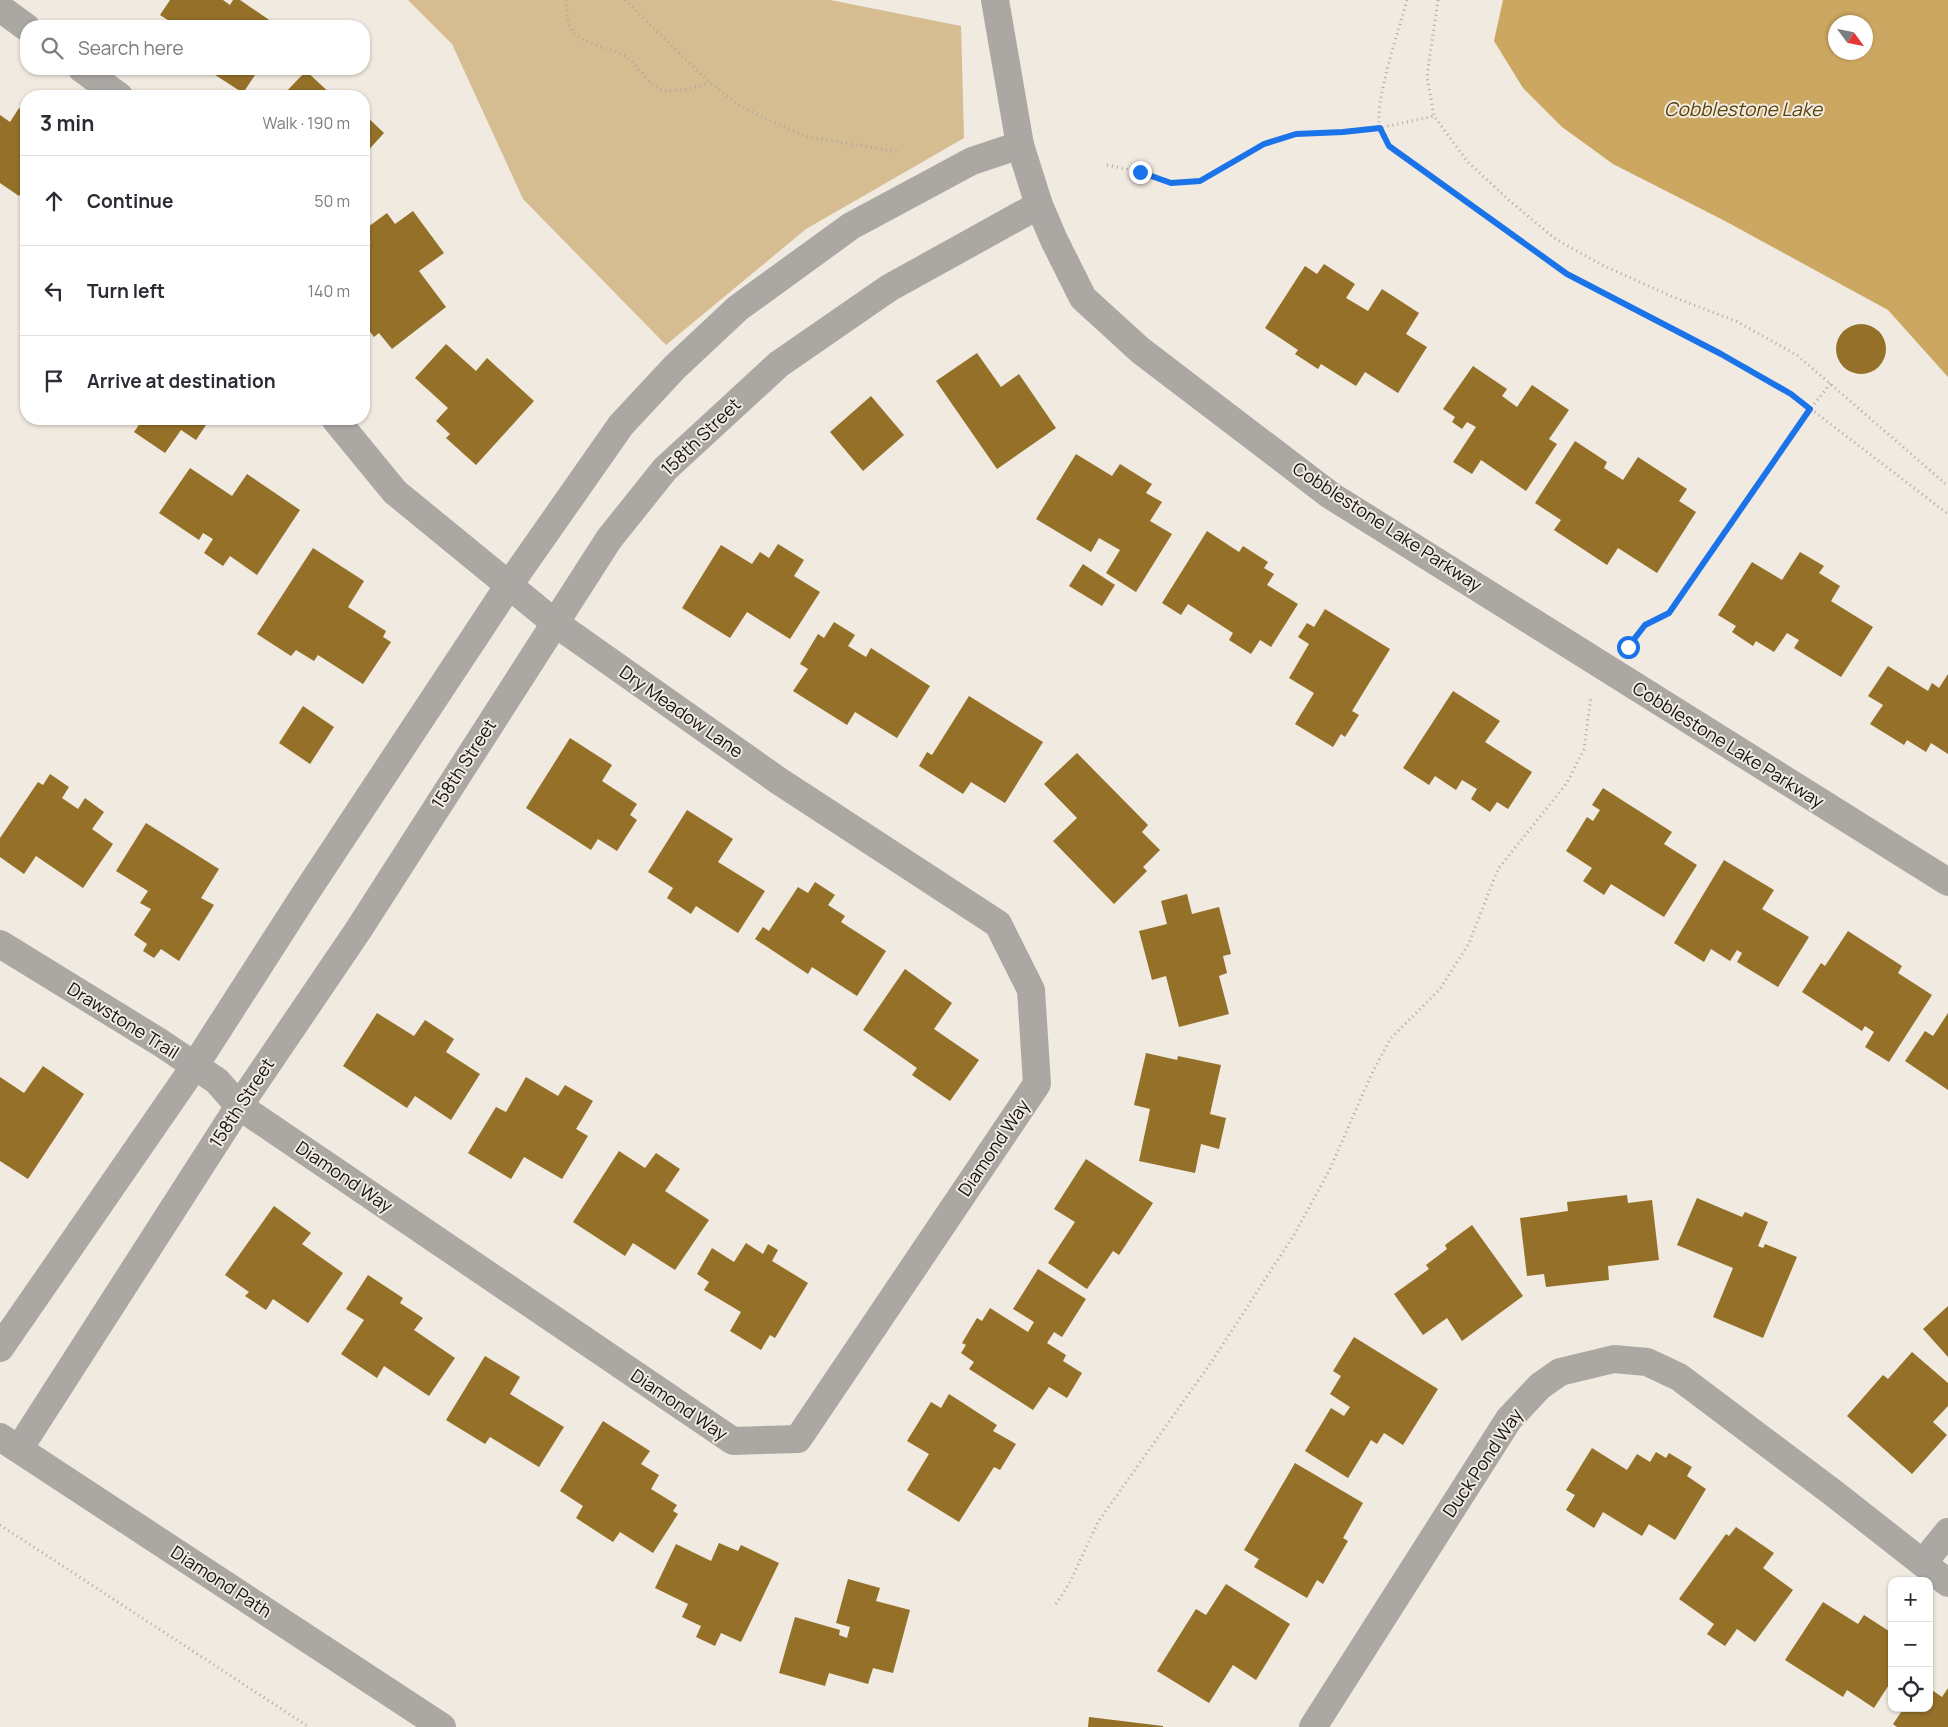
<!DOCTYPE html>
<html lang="en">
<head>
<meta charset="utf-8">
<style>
  :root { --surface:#fff; --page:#f2f2f3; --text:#2b2b33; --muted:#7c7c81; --line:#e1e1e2 }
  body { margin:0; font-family:Manrope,sans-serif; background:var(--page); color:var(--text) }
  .controls { position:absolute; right:15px; bottom:15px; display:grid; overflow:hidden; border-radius:10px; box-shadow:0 1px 4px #0004 }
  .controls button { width:45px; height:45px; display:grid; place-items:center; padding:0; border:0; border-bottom:1px solid var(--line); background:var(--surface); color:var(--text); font:25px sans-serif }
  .compass { position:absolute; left:1828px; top:15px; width:45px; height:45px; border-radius:50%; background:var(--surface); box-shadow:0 1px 4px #0004; rotate:123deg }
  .stop { position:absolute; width:15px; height:15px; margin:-11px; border:4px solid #1a73e8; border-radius:50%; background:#fff }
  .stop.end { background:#1a73e8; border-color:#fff; box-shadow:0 1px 5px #0008 }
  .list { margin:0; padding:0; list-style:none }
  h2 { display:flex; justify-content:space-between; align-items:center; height:65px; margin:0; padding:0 20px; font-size:21px }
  h2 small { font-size:16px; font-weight:400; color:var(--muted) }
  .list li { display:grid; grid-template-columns:32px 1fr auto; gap:15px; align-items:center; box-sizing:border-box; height:90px; padding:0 20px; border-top:1px solid var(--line) }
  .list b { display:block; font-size:19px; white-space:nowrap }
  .list em { font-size:16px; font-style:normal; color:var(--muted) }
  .icon { flex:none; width:28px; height:28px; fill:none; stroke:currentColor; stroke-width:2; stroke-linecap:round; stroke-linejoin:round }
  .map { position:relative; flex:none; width:1948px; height:1727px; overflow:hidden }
  .search { position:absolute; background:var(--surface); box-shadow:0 1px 4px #0004; left:20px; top:20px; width:350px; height:55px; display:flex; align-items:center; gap:12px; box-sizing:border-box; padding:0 18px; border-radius:20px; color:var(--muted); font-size:19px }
  .panel { position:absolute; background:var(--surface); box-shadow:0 1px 4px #0004; left:20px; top:90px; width:350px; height:335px; border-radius:20px }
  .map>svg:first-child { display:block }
  .green { fill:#d5bc91 }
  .water { fill:#cca761; fill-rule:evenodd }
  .building { fill:#947029 }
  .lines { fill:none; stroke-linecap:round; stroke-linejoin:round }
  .path { stroke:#ada9a1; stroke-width:3; stroke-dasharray:1 4; stroke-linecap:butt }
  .minor { stroke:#aba8a4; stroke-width:28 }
  .tertiary { stroke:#aba8a4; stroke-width:28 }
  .route { stroke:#1a73e8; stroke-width:6 }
  .labels { text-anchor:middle; stroke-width:4; stroke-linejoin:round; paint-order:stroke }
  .street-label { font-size:18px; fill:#14120f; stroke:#f0eae0 }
  .water-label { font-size:19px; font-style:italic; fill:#5a4107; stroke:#f0eae0 }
</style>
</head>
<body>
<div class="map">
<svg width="1948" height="1727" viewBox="0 0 1948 1727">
  <rect width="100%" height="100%" fill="#f0eae0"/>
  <!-- green -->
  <polygon class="green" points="408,0 830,0 961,26 964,138 806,229 666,345 523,199 452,44"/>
  <!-- water -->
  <path class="water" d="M1503 0H1948V377L1888 310 1725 221 1613 164 1562 127 1523 88 1494 41ZM1836 22H1866V52H1836Z"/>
  <!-- building -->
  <g class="building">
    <polygon points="170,0 223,0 230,5 233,0 240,0 278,26 177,26 160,15"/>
    <polygon points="206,69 259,69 243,93"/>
    <polygon points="306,71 333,96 282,96"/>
    <polygon points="19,108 26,113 26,184 19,196 0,183 0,115 10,122"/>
    <polygon points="364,114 384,133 364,155"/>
    <polygon points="413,211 444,253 419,271 446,307 392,349 379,333 374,337 364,324 364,318 368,315 364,309 364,230 387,213 395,224"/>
    <polygon points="1324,264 1355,284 1346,298 1368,311 1382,289 1419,313 1406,334 1427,347 1398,393 1365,372 1356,386 1321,364 1318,369 1295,354 1298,350 1265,328 1305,266 1317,274"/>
    <circle cx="1861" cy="349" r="25"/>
    <polygon points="446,344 476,371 487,358 534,401 476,465 446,438 450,434 436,421 448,408 415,378"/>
    <polygon points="977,353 1001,387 1019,374 1056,428 997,469 936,381"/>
    <polygon points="1473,366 1507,389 1502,396 1517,407 1532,385 1569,410 1549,439 1557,444 1526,491 1481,460 1472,474 1453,462 1476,427 1467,422 1462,429 1452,422 1455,417 1443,409"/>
    <polygon points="871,396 904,435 863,471 830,432"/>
    <polygon points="143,419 210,419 196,440 181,430 165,453 134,432"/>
    <polygon points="1575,441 1607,462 1604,468 1623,480 1638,457 1687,489 1679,501 1696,512 1657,573 1618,548 1607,565 1554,530 1561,520 1535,503"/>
    <polygon points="1076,454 1112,476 1120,464 1152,484 1146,493 1162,502 1150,521 1172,534 1136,592 1106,573 1120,550 1099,538 1091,552 1036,519"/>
    <polygon points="190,468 232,496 247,474 300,510 257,575 230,556 223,566 204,553 213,539 203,533 199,540 159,513"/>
    <polygon points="1207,531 1239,552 1243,546 1268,562 1264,568 1274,574 1267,585 1298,604 1271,647 1260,640 1251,654 1229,640 1233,633 1188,604 1181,615 1162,603"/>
    <polygon points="778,544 804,560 794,576 820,592 790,639 747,612 730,638 682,608 721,545 752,564 760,552 769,558"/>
    <polygon points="313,548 364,581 348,607 386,631 383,637 391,642 363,684 318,655 314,661 296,650 291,656 257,634"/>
    <polygon points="1800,552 1824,566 1819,573 1840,586 1831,601 1873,627 1841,677 1794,648 1799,640 1787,633 1774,652 1756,641 1753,646 1732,632 1736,626 1718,615 1752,562 1782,580"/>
    <polygon points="1083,564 1115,585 1102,606 1069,586"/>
    <polygon points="1325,609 1390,649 1352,711 1359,715 1345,737 1341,734 1333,747 1295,724 1314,693 1289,678 1309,644 1298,637 1307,623 1314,627"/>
    <polygon points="834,622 855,635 848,646 866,657 871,648 930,686 897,738 855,712 847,725 793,691 808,669 800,664 818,634 824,638"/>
    <polygon points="1888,666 1928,691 1932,683 1939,688 1948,674 1948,754 1931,743 1926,752 1907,740 1904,745 1870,724 1883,705 1868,696"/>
    <polygon points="1453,691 1500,721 1485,742 1532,772 1508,809 1497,802 1490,812 1471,799 1477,789 1462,780 1456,790 1435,776 1429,785 1403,768"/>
    <polygon points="969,696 1043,742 1005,803 971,782 963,794 919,766 927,752 932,755"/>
    <polygon points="303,706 334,727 310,764 279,743"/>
    <polygon points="570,738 612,765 602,781 637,804 630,815 637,820 617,851 598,839 591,850 526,808"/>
    <polygon points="1077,753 1148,825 1142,832 1160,850 1143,867 1147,871 1114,904 1053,841 1077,818 1044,784"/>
    <polygon points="50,774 69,787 62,798 78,809 85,798 104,812 92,829 113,844 83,888 36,856 24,874 0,857 0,838 38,782 43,785"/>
    <polygon points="1603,788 1672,832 1664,844 1697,865 1664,917 1611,884 1604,895 1583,881 1592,868 1566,851 1587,817 1593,821 1600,810 1592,805"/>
    <polygon points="687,810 733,839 718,862 765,891 738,933 696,906 691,914 667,898 673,888 648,872"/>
    <polygon points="146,823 219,869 201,898 214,905 179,961 161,949 154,958 143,951 147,944 134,935 151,909 140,903 148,891 116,871"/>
    <polygon points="1724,860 1774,890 1762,909 1809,937 1778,987 1737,962 1742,953 1737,950 1730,961 1711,949 1704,962 1674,943"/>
    <polygon points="815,882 835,895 828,905 845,916 841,922 886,951 857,996 812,967 808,974 755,939 763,927 769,931 798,887 808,893"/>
    <polygon points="1187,894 1192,914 1219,907 1231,954 1223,956 1227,973 1219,976 1229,1014 1179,1027 1166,976 1152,980 1139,931 1167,924 1161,901"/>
    <polygon points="1848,931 1902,966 1898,973 1932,995 1889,1062 1865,1047 1874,1032 1865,1026 1862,1031 1802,992 1821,963 1825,966"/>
    <polygon points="905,969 952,1003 934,1029 979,1060 950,1101 912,1075 917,1068 863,1030"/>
    <polygon points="377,1013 414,1036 425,1020 454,1039 446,1052 480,1074 451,1120 415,1096 407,1108 343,1066"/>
    <polygon points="1948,1013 1948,1090 1905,1061 1925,1031 1933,1036"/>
    <polygon points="1146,1053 1177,1060 1178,1056 1221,1065 1210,1114 1226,1118 1219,1149 1201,1144 1195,1173 1139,1161 1150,1109 1134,1105"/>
    <polygon points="43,1066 84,1094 28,1179 0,1161 0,1077 24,1093"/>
    <polygon points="526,1077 558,1096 565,1085 593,1101 576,1129 588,1136 562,1179 524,1157 511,1179 468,1153 496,1107 506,1112"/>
    <polygon points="619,1151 645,1168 656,1153 680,1169 665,1191 709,1220 675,1270 633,1243 625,1256 573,1222"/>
    <polygon points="1086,1159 1153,1203 1119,1255 1113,1251 1087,1289 1048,1263 1075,1222 1054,1209"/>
    <polygon points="1627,1195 1628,1203 1652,1200 1659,1260 1608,1266 1609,1280 1546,1287 1544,1274 1527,1276 1520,1218 1568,1211 1567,1202"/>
    <polygon points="1697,1198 1742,1217 1745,1212 1768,1222 1758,1246 1763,1248 1765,1244 1797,1257 1763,1338 1713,1317 1733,1268 1677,1245"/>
    <polygon points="274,1206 311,1233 302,1244 343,1273 308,1323 273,1299 266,1310 245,1296 249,1292 225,1275"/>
    <polygon points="1472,1225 1523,1296 1462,1341 1447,1318 1423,1335 1394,1294 1429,1269 1426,1265 1447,1249 1445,1245"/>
    <polygon points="746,1243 763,1254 768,1244 778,1250 772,1261 808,1283 775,1338 770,1335 761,1350 730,1331 741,1312 704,1290 709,1282 697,1274 712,1248 734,1262"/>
    <polygon points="1038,1269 1086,1299 1062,1337 1054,1332 1047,1343 1066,1355 1063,1361 1082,1373 1067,1398 1049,1387 1033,1410 969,1369 974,1362 961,1353 966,1345 962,1343 977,1318 982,1321 990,1308 1028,1332 1034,1322 1013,1309"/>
    <polygon points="368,1275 403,1298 400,1303 423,1318 414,1330 455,1358 429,1396 384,1366 377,1378 341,1354 364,1320 346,1309"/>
    <polygon points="1948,1306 1948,1357 1923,1329"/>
    <polygon points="1354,1337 1438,1389 1403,1445 1384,1433 1377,1444 1371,1440 1348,1478 1305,1451 1331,1408 1344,1416 1350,1407 1330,1394 1341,1376 1333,1371"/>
    <polygon points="1912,1352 1948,1383 1948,1406 1933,1422 1947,1435 1912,1474 1847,1416 1883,1375 1888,1379"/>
    <polygon points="485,1356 520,1377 510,1394 564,1427 539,1467 490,1437 485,1444 446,1420"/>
    <polygon points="949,1394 997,1425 993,1431 1016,1444 1000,1470 994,1467 959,1522 907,1490 929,1454 907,1441 931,1402 941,1408"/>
    <polygon points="603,1421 650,1451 641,1464 659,1475 651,1489 677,1505 673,1511 678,1514 653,1553 620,1532 613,1542 576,1518 583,1506 560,1491"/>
    <polygon points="1592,1448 1627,1470 1637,1454 1650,1462 1656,1452 1666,1458 1669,1453 1692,1467 1687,1476 1706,1489 1675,1540 1649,1524 1642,1536 1603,1512 1594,1528 1566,1510 1575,1495 1566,1490"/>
    <polygon points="1295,1463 1363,1503 1343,1538 1348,1541 1323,1584 1317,1580 1307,1598 1254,1567 1259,1559 1244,1550"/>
    <polygon points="1736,1527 1774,1553 1763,1568 1793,1590 1755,1642 1737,1629 1725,1646 1707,1634 1714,1624 1679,1599 1726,1534 1729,1536"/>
    <polygon points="719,1543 738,1551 741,1545 779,1563 741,1642 721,1633 715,1646 696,1637 701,1626 682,1617 688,1604 655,1588 676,1544 711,1561"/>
    <polygon points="848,1579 880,1588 876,1601 910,1610 893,1673 873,1668 868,1684 829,1673 825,1686 779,1673 795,1617 840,1630 839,1635 847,1638 850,1627 836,1623"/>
    <polygon points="1226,1584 1290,1624 1256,1680 1233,1665 1209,1703 1157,1671 1196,1609 1206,1615"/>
    <polygon points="1823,1602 1858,1624 1864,1615 1892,1633 1892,1680 1874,1708 1847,1690 1843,1697 1785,1660"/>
    <polygon points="1929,1688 1942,1697 1948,1688 1948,1727 1897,1727 1893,1724 1904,1708 1929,1708"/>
    <polygon points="1089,1717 1163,1726 1163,1727 1088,1727"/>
  </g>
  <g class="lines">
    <!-- path -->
    <g class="path">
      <path d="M566 0C567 11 566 25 574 33 587 46 611 47 627 57 638 65 647 84 660 89 676 94 695 87 710 83"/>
      <polyline points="625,0 710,83 739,105 766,119 805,136 898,152"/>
      <path d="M1407 0C1400 27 1373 104 1380 128 1381 134 1386 140 1389 146L1567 274 1721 354 1791 394 1948 514"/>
      <polyline points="1438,0 1427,76 1434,116 1467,161 1483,176 1510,201 1554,238 1602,265 1673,297 1736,321 1797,355 1948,486"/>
      <polyline points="1107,165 1140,172 1171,183 1200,181 1264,144 1296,134 1380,128 1434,116"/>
      <polyline points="1631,644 1645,625 1669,613 1810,409 1831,383"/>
      <polyline points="0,1525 309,1727"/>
      <polyline points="1056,1604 1069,1584 1098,1522 1212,1361 1294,1235 1329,1171 1373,1071 1391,1038 1440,989 1469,943 1498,869 1567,783 1584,749 1591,696"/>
    </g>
    <!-- minor -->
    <g class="minor">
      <polyline points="995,0 1020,145 1039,205 1054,240 1083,298 1140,350 1330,495 1948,882"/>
      <polyline points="0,8 26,27"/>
      <polyline points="82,69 119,96"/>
      <polyline points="0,944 161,1043 217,1081 239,1106 733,1441 798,1439 1037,1084 1031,990 998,924 779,781 555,623 395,492 335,419"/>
      <polyline points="0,1348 194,1067 305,894 509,585 621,425 675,367 738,308 851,226 972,161 1020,145"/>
      <polyline points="19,1449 239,1106 359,929 609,539 665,469 779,364 889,288 1039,205"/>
      <polyline points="1923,1563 1948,1532"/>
      <polyline points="1313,1727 1509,1419 1540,1386 1560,1372 1614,1359 1647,1362 1679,1377 1832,1492 1948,1583"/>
    </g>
    <!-- tertiary -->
    <polyline class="tertiary" points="0,1437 442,1727"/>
  </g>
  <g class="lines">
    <!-- route -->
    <polyline class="route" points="1140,172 1171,183 1200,181 1264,144 1296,134 1343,132 1380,128 1389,146 1567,274 1721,354 1791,394 1810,409 1669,613 1645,625 1628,647"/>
  </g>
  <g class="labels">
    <!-- street labels -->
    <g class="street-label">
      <text transform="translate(701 437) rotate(-44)" y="6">158th Street</text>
      <text transform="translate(1387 527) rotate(33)" y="6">Cobblestone Lake Parkway</text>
      <text transform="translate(681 712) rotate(35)" y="6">Dry Meadow Lane</text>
      <text transform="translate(1728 745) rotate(32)" y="6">Cobblestone Lake Parkway</text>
      <text transform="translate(464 764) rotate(-57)" y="6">158th Street</text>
      <text transform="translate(123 1021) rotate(32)" y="6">Drawstone Trail</text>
      <text transform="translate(242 1103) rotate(-57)" y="6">158th Street</text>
      <text transform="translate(994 1148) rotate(-56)" y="6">Diamond Way</text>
      <text transform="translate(344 1177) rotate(34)" y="6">Diamond Way</text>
      <text transform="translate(679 1405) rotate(34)" y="6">Diamond Way</text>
      <text transform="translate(1483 1463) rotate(-56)" y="6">Duck Pond Way</text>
      <text transform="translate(221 1582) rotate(33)" y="6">Diamond Path</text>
    </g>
    <!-- water labels -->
    <g class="water-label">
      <text x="1743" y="116">Cobblestone Lake</text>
    </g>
  </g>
</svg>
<div class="controls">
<button>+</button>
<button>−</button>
<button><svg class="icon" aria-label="locate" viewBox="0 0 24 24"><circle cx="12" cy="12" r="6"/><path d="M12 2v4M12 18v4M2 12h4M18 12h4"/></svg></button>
</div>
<svg class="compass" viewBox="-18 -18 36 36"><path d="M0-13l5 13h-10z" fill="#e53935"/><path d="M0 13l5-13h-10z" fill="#7c7c81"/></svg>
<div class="stop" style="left:1628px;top:647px"></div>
<div class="stop end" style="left:1140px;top:172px"></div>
<div class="search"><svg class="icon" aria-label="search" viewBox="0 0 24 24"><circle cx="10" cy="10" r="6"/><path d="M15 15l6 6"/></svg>Search here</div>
<section class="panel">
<h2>3 min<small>Walk · 190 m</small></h2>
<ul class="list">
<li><svg class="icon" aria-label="ahead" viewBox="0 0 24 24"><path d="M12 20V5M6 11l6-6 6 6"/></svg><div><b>Continue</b></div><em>50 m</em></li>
<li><svg class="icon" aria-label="left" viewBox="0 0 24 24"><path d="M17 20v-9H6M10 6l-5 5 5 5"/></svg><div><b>Turn left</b></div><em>140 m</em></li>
<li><svg class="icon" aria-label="arrive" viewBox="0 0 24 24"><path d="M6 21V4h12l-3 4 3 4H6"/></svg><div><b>Arrive at destination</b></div></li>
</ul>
</section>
</div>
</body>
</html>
